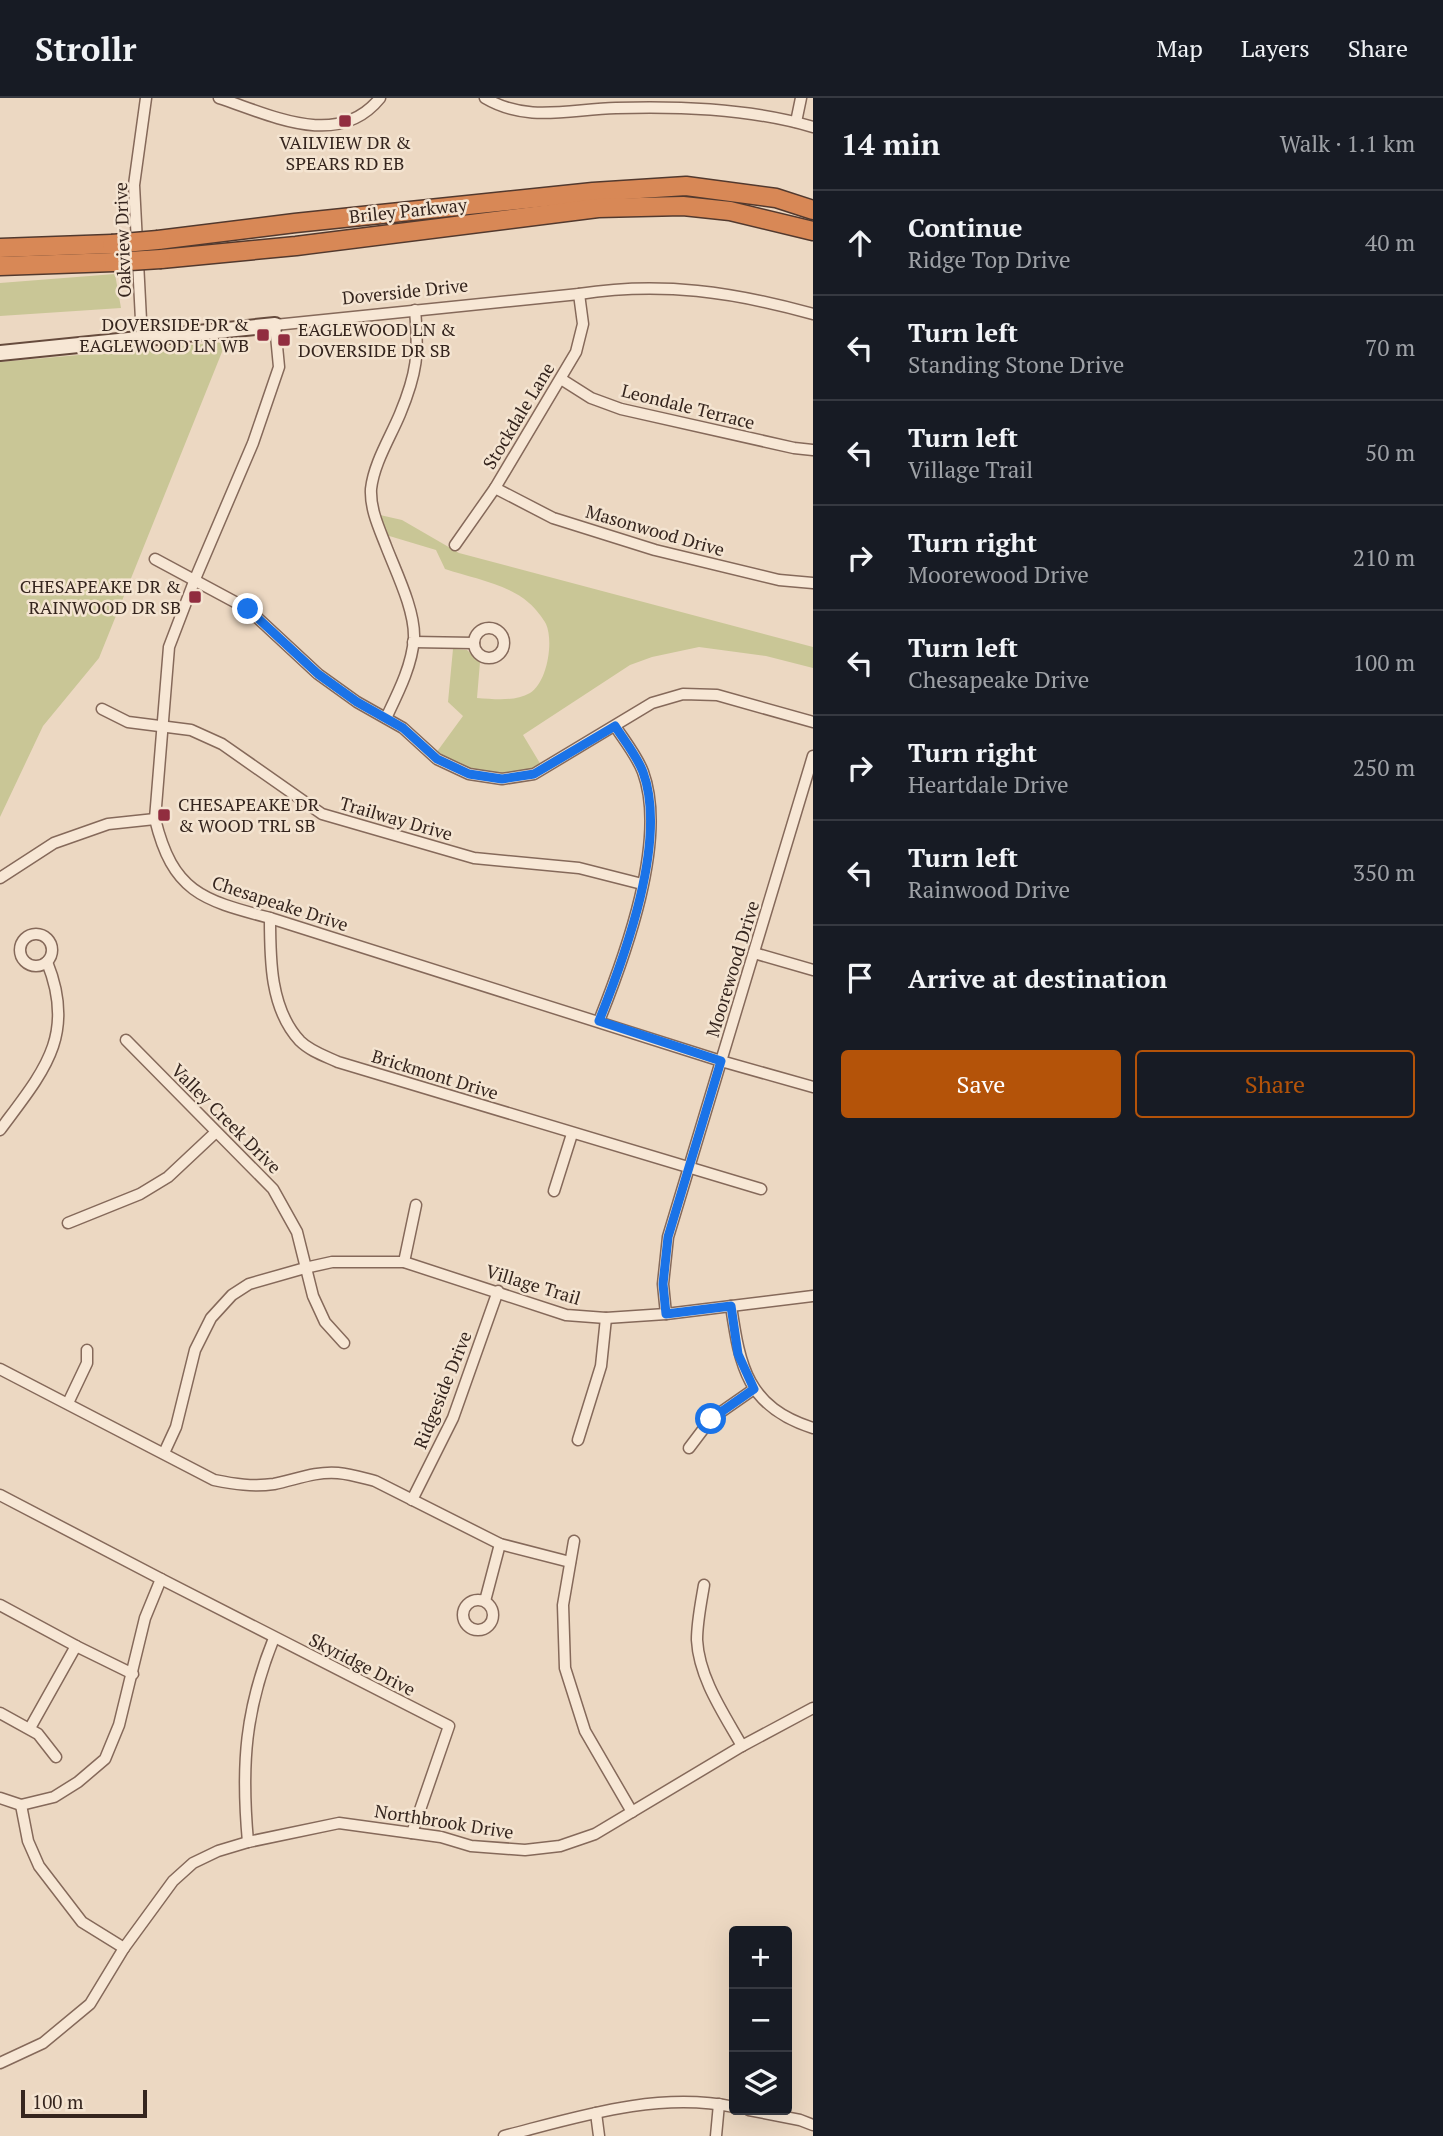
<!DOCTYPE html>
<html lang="en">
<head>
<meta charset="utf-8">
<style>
  :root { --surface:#171b24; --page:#242831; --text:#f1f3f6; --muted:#9ea1a6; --line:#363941; --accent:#b45309 }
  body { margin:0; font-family:"PT Serif",serif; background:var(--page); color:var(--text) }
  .controls { position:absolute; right:21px; bottom:21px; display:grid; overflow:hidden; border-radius:7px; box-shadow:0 7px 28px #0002 }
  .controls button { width:63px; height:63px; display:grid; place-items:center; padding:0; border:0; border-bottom:2px solid var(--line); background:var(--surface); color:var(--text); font:35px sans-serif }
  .scale { position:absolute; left:21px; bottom:18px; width:126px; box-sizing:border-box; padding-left:7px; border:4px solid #35251e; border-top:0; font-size:19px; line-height:24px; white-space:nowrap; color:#35251e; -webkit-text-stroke:5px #f4e4d1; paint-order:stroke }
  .stop { position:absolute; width:21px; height:21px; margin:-16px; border:5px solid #1a73e8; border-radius:50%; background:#fff }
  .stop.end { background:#1a73e8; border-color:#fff; box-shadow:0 2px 7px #0008 }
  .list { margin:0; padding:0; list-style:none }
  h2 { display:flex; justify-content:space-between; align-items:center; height:91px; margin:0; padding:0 28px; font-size:30px }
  h2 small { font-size:23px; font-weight:400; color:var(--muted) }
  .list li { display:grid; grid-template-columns:46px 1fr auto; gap:21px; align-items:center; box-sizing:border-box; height:105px; padding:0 28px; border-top:2px solid var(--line) }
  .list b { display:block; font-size:26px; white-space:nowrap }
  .list p { margin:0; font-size:23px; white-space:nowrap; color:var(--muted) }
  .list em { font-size:23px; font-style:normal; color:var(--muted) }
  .actions { display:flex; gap:14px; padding:21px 28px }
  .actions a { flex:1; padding:16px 0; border:2px solid var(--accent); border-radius:7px; text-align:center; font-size:24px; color:var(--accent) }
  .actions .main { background:var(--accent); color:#fff }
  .icon { flex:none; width:38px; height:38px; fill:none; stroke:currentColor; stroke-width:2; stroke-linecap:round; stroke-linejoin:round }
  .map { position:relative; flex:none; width:813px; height:2038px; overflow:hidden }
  header { display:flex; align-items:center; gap:42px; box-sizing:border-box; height:98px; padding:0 35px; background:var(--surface); border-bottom:2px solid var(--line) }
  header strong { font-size:33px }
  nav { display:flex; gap:38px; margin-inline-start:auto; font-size:24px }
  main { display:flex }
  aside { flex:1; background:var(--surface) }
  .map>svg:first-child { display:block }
  .green { fill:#c9c696 }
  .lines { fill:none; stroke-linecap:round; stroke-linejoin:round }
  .street-casing { stroke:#85695a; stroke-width:13 }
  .secondary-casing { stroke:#664b3d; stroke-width:18 }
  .highway-casing { stroke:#52392e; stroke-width:21 }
  .street { stroke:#f7e7d5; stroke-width:10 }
  .secondary { stroke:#f7e7d5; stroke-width:14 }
  .highway { stroke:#d88856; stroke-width:18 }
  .highway-bridge-casing { stroke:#52392e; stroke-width:21; stroke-linecap:butt }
  .highway-bridge { stroke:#d88856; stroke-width:18 }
  .route { stroke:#1a73e8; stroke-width:9 }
  .poi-dot { fill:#912d3f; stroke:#f4e4d1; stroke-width:2.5 }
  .labels { text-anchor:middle; stroke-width:5; stroke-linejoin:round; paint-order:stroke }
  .poi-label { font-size:18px; fill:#35251e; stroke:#f4e4d1; text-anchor:end }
  .street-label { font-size:18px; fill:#35251e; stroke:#f4e4d1 }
</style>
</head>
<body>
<header>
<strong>Strollr</strong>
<nav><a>Map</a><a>Layers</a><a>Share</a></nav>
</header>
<main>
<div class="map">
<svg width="813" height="2038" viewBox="0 0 813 2038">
  <rect width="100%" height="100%" fill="#ecd8c2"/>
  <!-- green -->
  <g class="green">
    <polygon points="115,176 121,210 0,218 0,185"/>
    <polygon points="226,244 99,560 43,628 0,719 0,264"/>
    <path d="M380 417 402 422 459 455 813 549V570L766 558 699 549 652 559 630 567 523 637 541 667C533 673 525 673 515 675 485 680 462 671 436 655L463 618 448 604 453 551 467 552 480 564 477 600C494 601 514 604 530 595 547 585 554 544 546 526 543 520 535 510 529 505 508 486 472 480 445 471L436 452 386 437Z"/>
  </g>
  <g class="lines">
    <defs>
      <g id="street">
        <path d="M219 0C271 17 338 52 380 0"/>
        <path d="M485 0C527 25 570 11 616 10 679 8 753 11 813 29"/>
        <polyline points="796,24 801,0"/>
        <path d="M813 216C734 194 661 183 579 196L275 227 279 269 253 345 195 481 169 549 155 721C173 795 203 802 270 820L721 963 813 989"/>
        <polyline points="142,241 134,87 146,0"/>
        <polyline points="561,281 591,300 621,311 794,350 813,352"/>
        <polyline points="495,390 553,420 655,452 779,482 813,485"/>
        <polyline points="455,447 495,390 576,254 583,226 579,196"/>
        <polyline points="155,461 248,511 318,576 357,604 403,630 437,661 469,676 502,681 534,676 652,605 683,596 717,597 813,624"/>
        <circle cx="489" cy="545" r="15"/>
        <polyline points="413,544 474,545"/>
        <polyline points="102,611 128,624 191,632 222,646 322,716 474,760 579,770 642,786"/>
        <path d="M386 620C398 595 412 568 414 540 415 512 396 474 386 448 379 430 370 411 371 391 374 365 390 340 400 316 417 275 419 256 415 212"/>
        <polyline points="0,780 54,745 108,726 155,721"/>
        <path d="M270 820C270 861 270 911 300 943 310 953 325 958 338 964L761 1091"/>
        <circle cx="36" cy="852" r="16"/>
        <polyline points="754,855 813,872"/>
        <path d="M599 923C625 858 668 742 643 674 637 658 624 642 615 628"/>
        <polyline points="126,942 273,1091 297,1134 313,1198 325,1224 344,1245"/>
        <path d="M0 1032C43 974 77 938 47 864"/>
        <polyline points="554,1093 572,1036"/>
        <polyline points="68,1125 140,1096 168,1079 216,1034"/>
        <polyline points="404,1164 416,1107"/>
        <path d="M731 1208C740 1269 747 1309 813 1330"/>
        <polyline points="666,1216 663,1186 668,1139 813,658"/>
        <path d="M0 1271 214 1382C234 1386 253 1389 274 1386 295 1382 315 1373 338 1375 351 1376 363 1380 375 1383L500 1446 570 1464"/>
        <polyline points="68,1305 87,1265 87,1252"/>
        <polyline points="578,1342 601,1268 606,1220"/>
        <polyline points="689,1350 711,1321 754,1291"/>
        <polyline points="164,1355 176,1329 195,1252 211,1220 232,1197 249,1186 305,1170 332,1164 404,1164 566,1217 606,1220 666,1216 813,1198"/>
        <polyline points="0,1397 161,1481 145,1520 119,1627 105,1661 78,1684 54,1699 21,1707 0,1700"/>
        <polyline points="412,1402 453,1320 498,1193"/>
        <polyline points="574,1443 563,1507 565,1570 585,1633 632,1714"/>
        <polyline points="161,1481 449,1628 412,1735"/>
        <path d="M704 1487C701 1505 697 1524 697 1542 699 1580 724 1616 742 1648"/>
        <circle cx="478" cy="1517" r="15"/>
        <polyline points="485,1503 500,1446"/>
        <polyline points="0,1507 76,1548"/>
        <polyline points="0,1615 38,1636 56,1659"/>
        <polyline points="30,1630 76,1548 133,1576"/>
        <polyline points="21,1707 28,1743 39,1768 82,1824 124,1850"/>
        <path d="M248 1744C241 1667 245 1612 274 1540"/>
        <polyline points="0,1965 43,1945 90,1906 124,1850 173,1783 193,1765 218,1753 248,1744 339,1725 441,1739 471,1748 525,1752 560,1748 595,1736 742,1648 813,1610"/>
        <polyline points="749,2012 800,2022 813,2027"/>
        <polyline points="596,2015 599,2038"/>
        <path d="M504 2038C578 2019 657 1993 734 2009"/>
        <polyline points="716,2038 719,2006"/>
      </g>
      <polyline id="secondary" points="0,255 275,227"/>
      <g id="highway">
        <polyline points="158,142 295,125 593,94 686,88 776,100 813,112"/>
        <polyline points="0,150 112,146"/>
        <polyline points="161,161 296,148 598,110 683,108 730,113 813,133"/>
        <polyline points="0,168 114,164"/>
      </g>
    </defs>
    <!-- street casing -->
    <use href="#street" class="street-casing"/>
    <!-- secondary casing -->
    <use href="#secondary" class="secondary-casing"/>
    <!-- highway casing -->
    <use href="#highway" class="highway-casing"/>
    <!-- street -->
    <use href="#street" class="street"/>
    <!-- secondary -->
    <use href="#secondary" class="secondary"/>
    <!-- highway -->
    <use href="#highway" class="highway"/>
    <defs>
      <g id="highway-bridge">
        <polyline points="112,146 158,142"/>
        <polyline points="114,164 161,161"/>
      </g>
    </defs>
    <!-- highway-bridge casing -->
    <use href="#highway-bridge" class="highway-bridge-casing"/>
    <!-- highway-bridge -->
    <use href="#highway-bridge" class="highway-bridge"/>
  </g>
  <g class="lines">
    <!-- route -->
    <path class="route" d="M248 511 318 576 357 604 403 630 437 661 469 676 502 681 534 676 615 628C624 642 637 658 643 674 668 742 625 858 599 923L721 963 668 1139 663 1186 666 1216 731 1208 738 1256 754 1291 711 1321"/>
  </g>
  <!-- markers -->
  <g class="poi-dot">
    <rect x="338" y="16" width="14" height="14" rx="3.5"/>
    <rect x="256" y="230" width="14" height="14" rx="3.5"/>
    <rect x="277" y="235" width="14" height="14" rx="3.5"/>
    <rect x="188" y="492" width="14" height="14" rx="3.5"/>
    <rect x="157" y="710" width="14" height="14" rx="3.5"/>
  </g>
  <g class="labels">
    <!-- poi labels -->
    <g class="poi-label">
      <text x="345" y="51" text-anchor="middle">VAILVIEW DR &amp;<tspan x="345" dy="21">SPEARS RD EB</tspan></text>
      <text x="249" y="233">DOVERSIDE DR &amp;<tspan x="249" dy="21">EAGLEWOOD LN WB</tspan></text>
      <text x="298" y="238" text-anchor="start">EAGLEWOOD LN &amp;<tspan x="298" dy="21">DOVERSIDE DR SB</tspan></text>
      <text x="181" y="495">CHESAPEAKE DR &amp;<tspan x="181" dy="21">RAINWOOD DR SB</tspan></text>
      <text x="178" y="713" text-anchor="start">CHESAPEAKE DR<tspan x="178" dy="21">&amp; WOOD TRL SB</tspan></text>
    </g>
    <!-- street labels -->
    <g class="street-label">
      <text transform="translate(408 113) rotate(-6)" y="6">Briley Parkway</text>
      <text transform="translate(123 142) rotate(-92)" y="6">Oakview Drive</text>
      <text transform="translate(405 194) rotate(-6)" y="6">Doverside Drive</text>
      <text transform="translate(688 309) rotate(14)" y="6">Leondale Terrace</text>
      <text transform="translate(519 318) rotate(-59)" y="6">Stockdale Lane</text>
      <text transform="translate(655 433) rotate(16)" y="6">Masonwood Drive</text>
      <text transform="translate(396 721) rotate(16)" y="6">Trailway Drive</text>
      <text transform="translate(280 806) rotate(18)" y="6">Chesapeake Drive</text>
      <text transform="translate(733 871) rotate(-73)" y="6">Moorewood Drive</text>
      <text transform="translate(435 977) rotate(17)" y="6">Brickmont Drive</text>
      <text transform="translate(226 1021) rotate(45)" y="6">Valley Creek Drive</text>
      <text transform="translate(533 1187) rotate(17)" y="6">Village Trail</text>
      <text transform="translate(443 1292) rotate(-68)" y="6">Ridgeside Drive</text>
      <text transform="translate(362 1567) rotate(27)" y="6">Skyridge Drive</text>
      <text transform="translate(444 1724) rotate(9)" y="6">Northbrook Drive</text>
    </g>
  </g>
</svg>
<div class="controls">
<button>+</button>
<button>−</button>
<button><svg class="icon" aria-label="layers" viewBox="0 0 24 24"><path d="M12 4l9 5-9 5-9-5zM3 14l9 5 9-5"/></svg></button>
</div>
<div class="scale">100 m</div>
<div class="stop" style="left:711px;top:1321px"></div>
<div class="stop end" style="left:248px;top:511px"></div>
</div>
<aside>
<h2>14 min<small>Walk · 1.1 km</small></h2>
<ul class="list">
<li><svg class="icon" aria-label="ahead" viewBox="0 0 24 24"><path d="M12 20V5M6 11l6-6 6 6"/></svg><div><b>Continue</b><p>Ridge Top Drive</p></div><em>40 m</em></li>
<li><svg class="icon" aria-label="left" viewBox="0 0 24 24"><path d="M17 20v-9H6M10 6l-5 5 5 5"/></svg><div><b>Turn left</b><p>Standing Stone Drive</p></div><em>70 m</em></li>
<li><svg class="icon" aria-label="left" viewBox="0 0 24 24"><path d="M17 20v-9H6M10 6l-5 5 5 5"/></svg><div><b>Turn left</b><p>Village Trail</p></div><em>50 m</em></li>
<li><svg class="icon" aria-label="right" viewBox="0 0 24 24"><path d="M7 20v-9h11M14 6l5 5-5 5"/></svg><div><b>Turn right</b><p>Moorewood Drive</p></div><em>210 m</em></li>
<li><svg class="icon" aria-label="left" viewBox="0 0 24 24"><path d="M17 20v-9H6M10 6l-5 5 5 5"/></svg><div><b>Turn left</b><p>Chesapeake Drive</p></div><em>100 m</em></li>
<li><svg class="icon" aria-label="right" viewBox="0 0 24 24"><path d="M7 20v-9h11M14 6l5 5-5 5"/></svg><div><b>Turn right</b><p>Heartdale Drive</p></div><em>250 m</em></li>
<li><svg class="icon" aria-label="left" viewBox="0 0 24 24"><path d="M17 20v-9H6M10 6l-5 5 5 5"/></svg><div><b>Turn left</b><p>Rainwood Drive</p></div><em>350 m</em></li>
<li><svg class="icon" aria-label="arrive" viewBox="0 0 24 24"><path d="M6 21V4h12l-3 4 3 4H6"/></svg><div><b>Arrive at destination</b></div></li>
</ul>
<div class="actions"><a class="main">Save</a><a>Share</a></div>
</aside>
</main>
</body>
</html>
